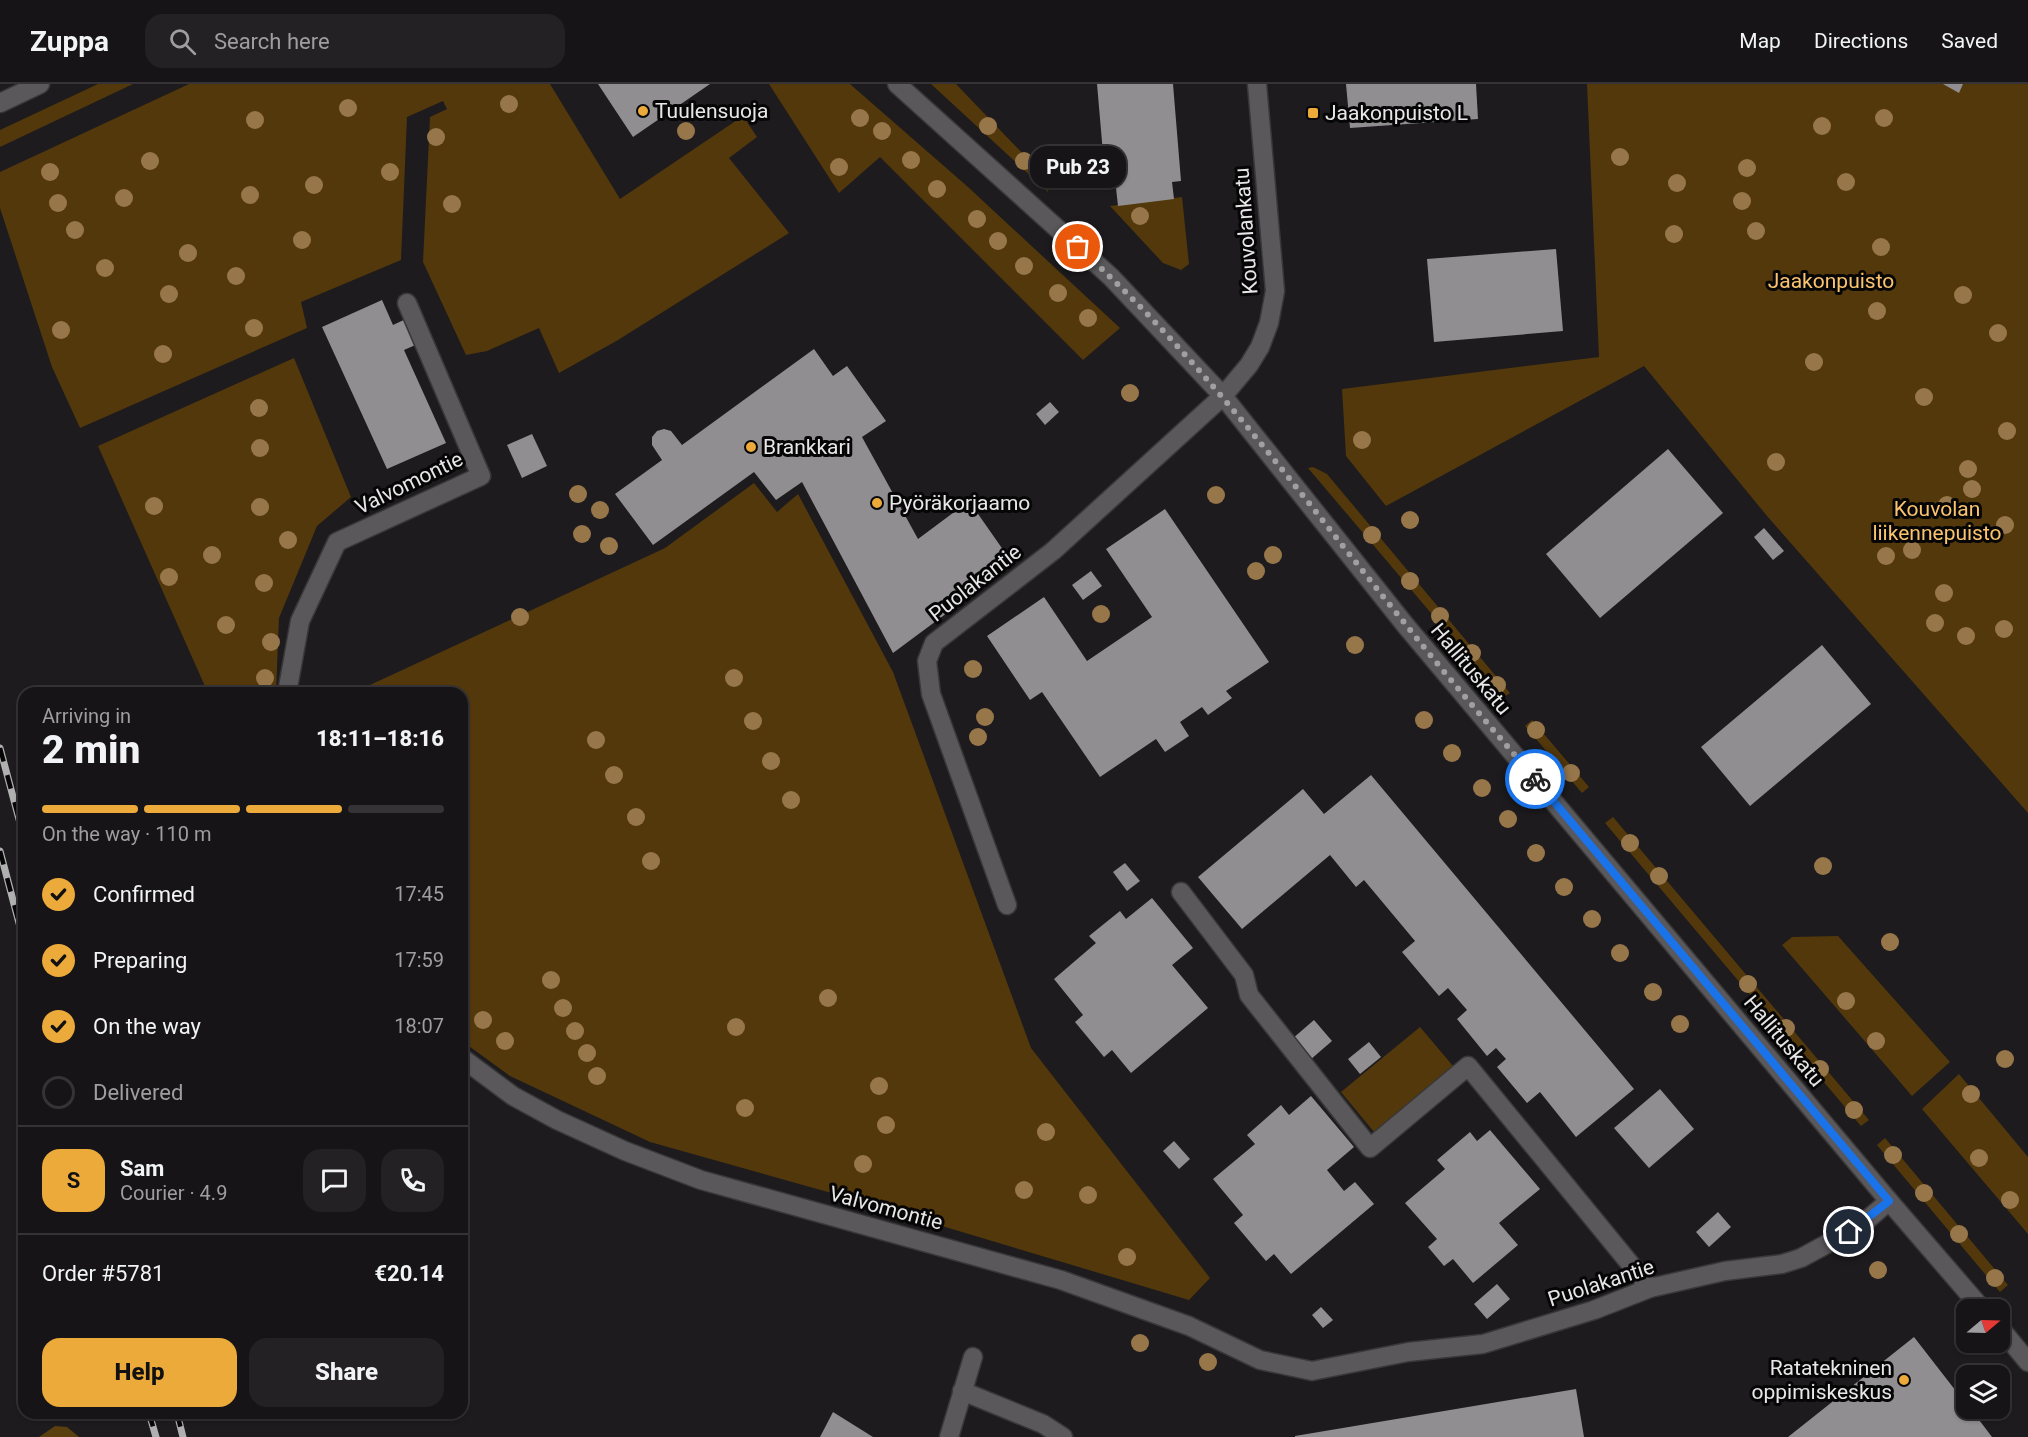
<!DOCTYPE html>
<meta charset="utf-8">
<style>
:root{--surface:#161416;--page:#232123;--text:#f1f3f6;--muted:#9e9ea1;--line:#353335;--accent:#ebaa39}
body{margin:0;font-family:Roboto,sans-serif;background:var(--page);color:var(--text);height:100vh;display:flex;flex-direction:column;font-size:22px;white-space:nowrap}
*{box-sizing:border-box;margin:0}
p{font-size:20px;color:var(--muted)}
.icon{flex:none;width:33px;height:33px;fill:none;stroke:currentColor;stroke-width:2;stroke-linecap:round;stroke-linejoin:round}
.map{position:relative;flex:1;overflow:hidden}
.drawer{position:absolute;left:18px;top:603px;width:450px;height:732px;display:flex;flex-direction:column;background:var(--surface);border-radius:18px;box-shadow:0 2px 4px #0004,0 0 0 2px var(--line)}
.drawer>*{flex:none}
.needle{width:39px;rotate:71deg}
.controls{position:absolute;left:1956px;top:1215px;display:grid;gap:12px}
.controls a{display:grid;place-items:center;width:54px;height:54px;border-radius:12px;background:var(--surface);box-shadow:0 2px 4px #0004,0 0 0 2px var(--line);font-size:30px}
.pin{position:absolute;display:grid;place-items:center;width:51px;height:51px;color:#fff;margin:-26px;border:3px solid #fff;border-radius:50%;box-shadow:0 2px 6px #0007}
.courier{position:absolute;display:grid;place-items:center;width:60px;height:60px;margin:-30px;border:4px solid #1a73e8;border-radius:50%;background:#fff;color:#222;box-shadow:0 2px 8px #0007}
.bubble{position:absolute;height:42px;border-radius:18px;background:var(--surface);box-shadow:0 2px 4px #0004,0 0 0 2px var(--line);font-size:20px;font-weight:800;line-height:42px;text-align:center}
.summary em{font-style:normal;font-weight:800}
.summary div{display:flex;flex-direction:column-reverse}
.summary{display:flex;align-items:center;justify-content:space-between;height:102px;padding:0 24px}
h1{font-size:39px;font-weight:800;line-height:45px}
.bar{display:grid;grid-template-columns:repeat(4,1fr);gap:9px 6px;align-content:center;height:72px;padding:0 24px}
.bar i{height:8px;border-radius:4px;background:var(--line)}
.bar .current{background:var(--accent)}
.bar p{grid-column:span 4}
.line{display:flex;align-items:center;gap:15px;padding:0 24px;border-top:2px solid var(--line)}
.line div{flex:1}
.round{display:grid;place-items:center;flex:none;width:63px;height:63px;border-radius:18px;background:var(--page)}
ol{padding:0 24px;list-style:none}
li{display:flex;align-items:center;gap:18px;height:66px}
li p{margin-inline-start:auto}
li .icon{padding:6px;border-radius:50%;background:var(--accent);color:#111;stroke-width:4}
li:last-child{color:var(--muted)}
li i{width:33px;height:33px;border:3px solid var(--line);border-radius:50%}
.primary-button{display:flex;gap:12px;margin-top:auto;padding:12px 24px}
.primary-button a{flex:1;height:69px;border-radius:18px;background:var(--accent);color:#111;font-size:24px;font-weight:800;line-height:69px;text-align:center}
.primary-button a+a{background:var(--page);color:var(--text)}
header{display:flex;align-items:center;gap:36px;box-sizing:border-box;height:84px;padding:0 30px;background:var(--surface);border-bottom:2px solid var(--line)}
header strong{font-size:28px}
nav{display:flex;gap:33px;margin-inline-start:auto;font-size:21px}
.search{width:420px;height:54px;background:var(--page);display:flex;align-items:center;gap:15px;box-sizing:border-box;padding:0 21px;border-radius:18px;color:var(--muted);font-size:22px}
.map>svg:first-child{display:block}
.green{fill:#52380b}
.forest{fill:#5a3f0f}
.building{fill:#908e91}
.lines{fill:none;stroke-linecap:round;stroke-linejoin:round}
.minor-casing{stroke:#383839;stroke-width:21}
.minor{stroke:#5a585b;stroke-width:18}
.rail-casing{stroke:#b1b0b1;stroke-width:7}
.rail{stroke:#070607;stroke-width:4.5;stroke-dasharray:14;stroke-linecap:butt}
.tree{fill:#97774a}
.done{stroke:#a1a0a1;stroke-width:6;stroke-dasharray:0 10.8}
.route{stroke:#1a73e8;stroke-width:8}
.poi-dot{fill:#ebaa39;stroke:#070607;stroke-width:2}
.labels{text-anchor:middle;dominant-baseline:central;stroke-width:6;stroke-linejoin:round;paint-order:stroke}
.poi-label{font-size:21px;fill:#e8e7e8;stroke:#070607;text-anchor:start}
.street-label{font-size:21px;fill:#e8e7e8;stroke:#070607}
.park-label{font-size:21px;fill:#fac36e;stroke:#070607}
</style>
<header>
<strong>Zuppa</strong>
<div class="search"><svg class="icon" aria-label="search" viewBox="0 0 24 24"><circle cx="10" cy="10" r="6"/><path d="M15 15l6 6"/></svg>Search here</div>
<nav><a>Map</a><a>Directions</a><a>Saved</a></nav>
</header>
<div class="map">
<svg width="2028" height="1353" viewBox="0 0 2028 1353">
<rect width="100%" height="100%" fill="#1d1b1e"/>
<g class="green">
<path d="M98,0H133L0,63V46Z"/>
<path d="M189,0H550L620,115L743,32L757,53L729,74L789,149L618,256L559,289L539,244L487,267L466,271L423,178L430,33L447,25L443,17L407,33L401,176L301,218L307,244L80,344L52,283L0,124V88Z"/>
<path d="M769,0H850L968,103L1120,244L1083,276L880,73L839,109Z"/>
<path d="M931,0H956L1050,98L1048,108Z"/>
<path d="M1587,0H2028V729L1767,432L1644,282L1386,422L1346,372L1342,305L1599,273Z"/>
<path d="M1182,113L1189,180L1181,186L1163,179L1110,122Z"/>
<path d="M294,274L351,413L317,442L279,534L276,609H208L98,362Z"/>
<path d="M1313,383L1327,390L1510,609L1503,614L1308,384Z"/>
<path d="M754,399L777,428L798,410L893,588L1031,964L1210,1194L1189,1216L835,1110L650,1058L510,992L462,957V609H339L370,601L665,464Z"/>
<path d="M1532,636L1589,703L1582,709L1525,642Z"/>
<path d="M1613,733L1869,1036L1861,1042L1605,739Z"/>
<path d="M1838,852L1950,978L1912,1012L1782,861L1792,853Z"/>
<path d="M1420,943L1453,982L1374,1048L1341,1008Z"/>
<path d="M1959,990L2028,1073V1150L1922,1025Z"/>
<path d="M1885,1054L2008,1201L2000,1208L1877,1061Z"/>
</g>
<path class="forest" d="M55,1342L67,1343L79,1353H39Z"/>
<g class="building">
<path d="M598,0H710L633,53Z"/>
<path d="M1097,0H1173L1181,97L1172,98L1174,115L1118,122L1116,104H1106Z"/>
<path d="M1346,0H1476L1478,35L1350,44Z"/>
<path d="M1943,0H1963L1959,9Z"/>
<path d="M1556,165L1563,247L1434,258L1427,175Z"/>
<path d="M382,216L393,241L408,234L420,259L404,266L446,359L387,385L322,243Z"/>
<path d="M814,265L833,292L847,282L886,337L862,353L918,455L969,417L1013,480L893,569L802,398L776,416L754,388L653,461L615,410L662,376L652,361V353L657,347L664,345L671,347L682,361Z"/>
<path d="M1050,318L1059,328L1045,341L1036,330Z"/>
<path d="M532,350L547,382L522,394L507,361Z"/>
<path d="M1668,365L1723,429L1600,534L1546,470Z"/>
<path d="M1165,425L1269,578L1226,607L1232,614L1208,631L1202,623L1180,638L1189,652L1165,668L1156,655L1100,693L1042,608L1030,616L987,552L1044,513L1087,577L1152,533L1106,465Z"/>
<path d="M1764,444L1784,467L1773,476L1754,453Z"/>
<path d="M1091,487L1102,502L1083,516L1072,501Z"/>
<path d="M1822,561L1871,620L1750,722L1701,663Z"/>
<path d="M1371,691L1634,1005L1576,1053L1540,1008L1527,1019L1497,983L1506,975L1496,964L1487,972L1457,935L1467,926L1448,904L1439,912L1402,868L1415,857L1364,796L1356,803L1330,771L1242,845L1198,793L1303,705L1324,730Z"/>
<path d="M1125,779L1140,797L1127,807L1113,788Z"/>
<path d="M1152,814L1193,864L1172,881L1208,924L1131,989L1112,966L1104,973L1075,938L1083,931L1054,895L1096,859L1089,852L1120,827L1126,835Z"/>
<path d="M1314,936L1332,957L1310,976L1292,955Z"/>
<path d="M1369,958L1381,973L1360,990L1348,975Z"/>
<path d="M1660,1005L1694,1045L1649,1084L1614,1044Z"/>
<path d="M1311,1012L1354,1063L1327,1086L1344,1107L1355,1098L1374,1120L1291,1190L1274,1170L1266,1177L1234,1139L1243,1131L1213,1095L1255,1060L1247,1051L1281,1021L1289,1031Z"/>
<path d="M1490,1046L1540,1105L1499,1139L1518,1161L1473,1199L1453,1175L1444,1182L1428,1163L1437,1155L1405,1119L1445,1085L1437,1076L1470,1048L1477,1057Z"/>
<path d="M1174,1057L1190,1075L1179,1085L1163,1067Z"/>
<path d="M1718,1128L1731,1143L1709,1163L1696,1148Z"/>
<path d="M1497,1200L1510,1215L1487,1235L1474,1220Z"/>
<path d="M1321,1223L1333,1236L1323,1244L1312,1231Z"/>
<path d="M1914,1253L1966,1320V1324H1970L1992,1353H1788Z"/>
<path d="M1576,1305L1584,1353H1295V1352Z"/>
<path d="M833,1328L873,1353H820Z"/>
</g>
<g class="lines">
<defs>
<g id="minor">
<path d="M897,0L1111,193L1223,312L1406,542L1889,1117L1983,1226"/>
<path d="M0,19L40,0"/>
<path d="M287,609L300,537L337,458L481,392L407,219"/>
<path d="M1181,808L1244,891L1249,911L1370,1064L1468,982L1650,1204"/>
<path d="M1007,821L931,610L927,577L934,559L1053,467L1223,312L1249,281L1260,263L1269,239L1275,207L1257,0"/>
<path d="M462,974L513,1012L557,1036L625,1067L701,1096L1061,1196L1189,1242L1260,1276L1312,1287L1408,1268L1483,1260L1594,1226L1650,1204L1725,1187L1782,1180L1801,1174L1860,1142L1889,1117"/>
<path d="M2000,1244L2028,1278"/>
<path d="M962,1307L1043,1340L1063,1353"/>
<path d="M949,1353L973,1273"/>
</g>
</defs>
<use href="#minor" class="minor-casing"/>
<use href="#minor" class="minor"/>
<defs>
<g id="rail">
<path d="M0,664L24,754"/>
<path d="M0,767L24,858"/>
<path d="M149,1329L156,1353"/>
<path d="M177,1329L183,1353"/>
</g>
</defs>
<use href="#rail" class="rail-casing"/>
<use href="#rail" class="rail"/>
</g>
<g class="tree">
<circle cx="509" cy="20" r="9"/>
<circle cx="348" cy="24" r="9"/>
<circle cx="860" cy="34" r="9"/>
<circle cx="1884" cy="34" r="9"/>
<circle cx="255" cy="36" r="9"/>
<circle cx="988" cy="42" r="9"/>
<circle cx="1822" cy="42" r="9"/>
<circle cx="686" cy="47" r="9"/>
<circle cx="882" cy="47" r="9"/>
<circle cx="436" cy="53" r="9"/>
<circle cx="1620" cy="73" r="9"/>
<circle cx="911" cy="76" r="9"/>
<circle cx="150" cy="77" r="9"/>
<circle cx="1024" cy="77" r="9"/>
<circle cx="839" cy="83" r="9"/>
<circle cx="1747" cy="84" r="9"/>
<circle cx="50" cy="88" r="9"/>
<circle cx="390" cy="88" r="9"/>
<circle cx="1846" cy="98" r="9"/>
<circle cx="1677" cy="99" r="9"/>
<circle cx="314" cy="101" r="9"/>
<circle cx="937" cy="105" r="9"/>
<circle cx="250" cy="111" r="9"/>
<circle cx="124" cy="114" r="9"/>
<circle cx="1742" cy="117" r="9"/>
<circle cx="58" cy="119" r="9"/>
<circle cx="452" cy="120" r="9"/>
<circle cx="1140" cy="132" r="9"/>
<circle cx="977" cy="135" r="9"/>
<circle cx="75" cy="146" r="9"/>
<circle cx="1756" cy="147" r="9"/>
<circle cx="1674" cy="150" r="9"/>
<circle cx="302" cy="156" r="9"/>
<circle cx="998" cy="157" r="9"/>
<circle cx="1881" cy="163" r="9"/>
<circle cx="188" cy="169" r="9"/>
<circle cx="1024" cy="182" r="9"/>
<circle cx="105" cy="184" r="9"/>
<circle cx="236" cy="192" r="9"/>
<circle cx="1058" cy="209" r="9"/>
<circle cx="169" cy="210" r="9"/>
<circle cx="1963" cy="211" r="9"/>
<circle cx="1877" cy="227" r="9"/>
<circle cx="1088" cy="234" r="9"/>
<circle cx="254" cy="244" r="9"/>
<circle cx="61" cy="246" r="9"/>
<circle cx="1998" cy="249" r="9"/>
<circle cx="163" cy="270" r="9"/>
<circle cx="1814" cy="278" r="9"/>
<circle cx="1130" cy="309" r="9"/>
<circle cx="1924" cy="313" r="9"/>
<circle cx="259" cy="324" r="9"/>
<circle cx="2007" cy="347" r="9"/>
<circle cx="1362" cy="356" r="9"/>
<circle cx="260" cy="364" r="9"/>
<circle cx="1776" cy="378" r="9"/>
<circle cx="1968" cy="385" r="9"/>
<circle cx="1972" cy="405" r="9"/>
<circle cx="578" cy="410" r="9"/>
<circle cx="1216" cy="411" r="9"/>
<circle cx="1947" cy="421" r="9"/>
<circle cx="154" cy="422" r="9"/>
<circle cx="260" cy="423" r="9"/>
<circle cx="600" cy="426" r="9"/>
<circle cx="1410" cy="436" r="9"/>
<circle cx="2005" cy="441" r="9"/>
<circle cx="582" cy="450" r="9"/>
<circle cx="1372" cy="451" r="9"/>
<circle cx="288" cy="456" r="9"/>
<circle cx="609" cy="462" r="9"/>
<circle cx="1912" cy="466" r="9"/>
<circle cx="212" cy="471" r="9"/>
<circle cx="1273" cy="471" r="9"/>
<circle cx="1886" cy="472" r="9"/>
<circle cx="1256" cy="487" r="9"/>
<circle cx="169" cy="493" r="9"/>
<circle cx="1410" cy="497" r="9"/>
<circle cx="264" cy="499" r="9"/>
<circle cx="1944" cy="509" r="9"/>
<circle cx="1101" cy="530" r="9"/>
<circle cx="1440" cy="532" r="9"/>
<circle cx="520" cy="533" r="9"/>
<circle cx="1935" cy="539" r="9"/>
<circle cx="226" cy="541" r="9"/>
<circle cx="2004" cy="545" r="9"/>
<circle cx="1966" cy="552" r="9"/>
<circle cx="271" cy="558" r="9"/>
<circle cx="1355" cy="561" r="9"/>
<circle cx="1472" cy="569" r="9"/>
<circle cx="973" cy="585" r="9"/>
<circle cx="265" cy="594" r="9"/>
<circle cx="734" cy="594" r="9"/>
<circle cx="1497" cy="601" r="9"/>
<circle cx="985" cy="633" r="9"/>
<circle cx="1424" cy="636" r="9"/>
<circle cx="753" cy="637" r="9"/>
<circle cx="1536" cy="646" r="9"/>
<circle cx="978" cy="653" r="9"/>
<circle cx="596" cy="656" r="9"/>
<circle cx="1452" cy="669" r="9"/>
<circle cx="771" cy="677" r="9"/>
<circle cx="1571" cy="689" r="9"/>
<circle cx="614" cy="691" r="9"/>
<circle cx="1482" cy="704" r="9"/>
<circle cx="791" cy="716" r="9"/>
<circle cx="636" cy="733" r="9"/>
<circle cx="1508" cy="735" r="9"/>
<circle cx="1630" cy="759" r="9"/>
<circle cx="1536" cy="769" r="9"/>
<circle cx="651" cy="777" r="9"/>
<circle cx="1823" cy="782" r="9"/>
<circle cx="1659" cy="792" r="9"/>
<circle cx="1564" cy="803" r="9"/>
<circle cx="1592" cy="835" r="9"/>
<circle cx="1890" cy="858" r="9"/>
<circle cx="1620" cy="869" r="9"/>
<circle cx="551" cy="896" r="9"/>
<circle cx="1748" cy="900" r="9"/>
<circle cx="1653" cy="908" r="9"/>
<circle cx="828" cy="914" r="9"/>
<circle cx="1846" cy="917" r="9"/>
<circle cx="563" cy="924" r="9"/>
<circle cx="483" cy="936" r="9"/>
<circle cx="1680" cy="940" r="9"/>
<circle cx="736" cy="943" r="9"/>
<circle cx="1786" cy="944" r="9"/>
<circle cx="575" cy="947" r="9"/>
<circle cx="505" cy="957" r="9"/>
<circle cx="1876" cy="957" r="9"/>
<circle cx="587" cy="969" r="9"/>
<circle cx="2005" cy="975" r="9"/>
<circle cx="1820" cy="985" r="9"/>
<circle cx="597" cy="992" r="9"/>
<circle cx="879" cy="1002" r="9"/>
<circle cx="1971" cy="1010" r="9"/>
<circle cx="745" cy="1024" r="9"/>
<circle cx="1854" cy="1026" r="9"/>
<circle cx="886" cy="1041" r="9"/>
<circle cx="1046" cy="1048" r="9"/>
<circle cx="1893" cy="1071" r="9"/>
<circle cx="1979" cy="1074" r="9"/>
<circle cx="863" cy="1080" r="9"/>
<circle cx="1024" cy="1106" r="9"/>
<circle cx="1924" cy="1109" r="9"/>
<circle cx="1088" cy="1111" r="9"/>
<circle cx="2010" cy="1116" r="9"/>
<circle cx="1959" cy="1150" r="9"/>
<circle cx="1127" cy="1173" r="9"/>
<circle cx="1878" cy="1186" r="9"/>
<circle cx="1995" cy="1194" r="9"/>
<circle cx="1140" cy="1259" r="9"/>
<circle cx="1208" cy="1278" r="9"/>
</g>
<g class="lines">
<path class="done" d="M1078,163C1203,275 1301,412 1407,542C1448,594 1492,644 1535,695"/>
<path class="route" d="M1535,695L1889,1117L1849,1148"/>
</g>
<g class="poi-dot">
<circle cx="643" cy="27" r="6"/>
<rect x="1307" y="23" width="12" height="12" rx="3"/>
<circle cx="751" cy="363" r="6"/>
<circle cx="877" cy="419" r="6"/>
<circle cx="1904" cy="1296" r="6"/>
</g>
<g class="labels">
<g class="poi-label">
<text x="655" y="27">Tuulensuoja</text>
<text x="1325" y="29">Jaakonpuisto L</text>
<text x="763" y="363">Brankkari</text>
<text x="889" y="419">Pyöräkorjaamo</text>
<text x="1892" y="1284" text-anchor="end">Ratatekninen<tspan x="1892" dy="24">oppimiskeskus</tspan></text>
</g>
<g class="street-label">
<text transform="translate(1246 147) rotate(-94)">Kouvolankatu</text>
<text transform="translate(409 399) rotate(-26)">Valvomontie</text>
<text transform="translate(975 499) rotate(-38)">Puolakantie</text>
<text transform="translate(1471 585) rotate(50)">Hallituskatu</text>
<text transform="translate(1784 957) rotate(50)">Hallituskatu</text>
<text transform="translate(886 1124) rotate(15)">Valvomontie</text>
<text transform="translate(1601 1199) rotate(-18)">Puolakantie</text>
</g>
<g class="park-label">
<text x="1831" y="197">Jaakonpuisto</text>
<text x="1937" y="425">Kouvolan<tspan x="1937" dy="24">liikennepuisto</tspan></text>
</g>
</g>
</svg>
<div class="controls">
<a><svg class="needle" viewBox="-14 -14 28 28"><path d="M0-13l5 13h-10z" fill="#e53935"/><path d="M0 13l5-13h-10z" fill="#9e9ea1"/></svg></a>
<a><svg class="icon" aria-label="layers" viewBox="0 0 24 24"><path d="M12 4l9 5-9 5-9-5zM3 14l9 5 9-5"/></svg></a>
</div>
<div class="pin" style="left:1078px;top:163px;background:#ea580c"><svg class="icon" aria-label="bag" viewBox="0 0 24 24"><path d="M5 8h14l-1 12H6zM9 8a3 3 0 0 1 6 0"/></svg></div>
<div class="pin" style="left:1849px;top:1148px;background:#1f2937"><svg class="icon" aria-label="home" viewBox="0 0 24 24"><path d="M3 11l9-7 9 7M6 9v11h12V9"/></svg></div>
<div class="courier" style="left:1535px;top:695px"><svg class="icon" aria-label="bike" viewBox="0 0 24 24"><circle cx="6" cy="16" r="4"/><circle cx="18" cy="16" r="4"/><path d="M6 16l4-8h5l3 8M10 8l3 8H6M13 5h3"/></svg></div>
<div class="bubble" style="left:1030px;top:62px;width:96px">Pub 23</div>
<section class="drawer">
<div class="summary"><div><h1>2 min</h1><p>Arriving in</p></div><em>18:11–18:16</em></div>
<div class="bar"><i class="current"></i><i class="current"></i><i class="current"></i><i></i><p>On the way · 110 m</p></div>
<ol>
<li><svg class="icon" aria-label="check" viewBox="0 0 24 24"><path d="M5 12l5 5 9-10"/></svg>Confirmed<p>17:45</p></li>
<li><svg class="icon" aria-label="check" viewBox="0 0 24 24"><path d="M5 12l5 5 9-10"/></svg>Preparing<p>17:59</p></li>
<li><svg class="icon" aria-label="check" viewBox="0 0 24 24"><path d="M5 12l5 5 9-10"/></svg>On the way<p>18:07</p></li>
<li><i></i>Delivered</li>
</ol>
<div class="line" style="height:108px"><b class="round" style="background:var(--accent);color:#111">S</b><div><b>Sam</b><p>Courier · 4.9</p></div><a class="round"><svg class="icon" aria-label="chat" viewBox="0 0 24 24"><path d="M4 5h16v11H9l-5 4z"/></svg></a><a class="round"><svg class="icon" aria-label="phone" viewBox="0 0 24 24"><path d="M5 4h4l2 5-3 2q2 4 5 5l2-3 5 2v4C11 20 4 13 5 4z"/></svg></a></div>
<div class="line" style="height:78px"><div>Order #5781</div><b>€20.14</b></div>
<div class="primary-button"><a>Help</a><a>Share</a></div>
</section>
</div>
